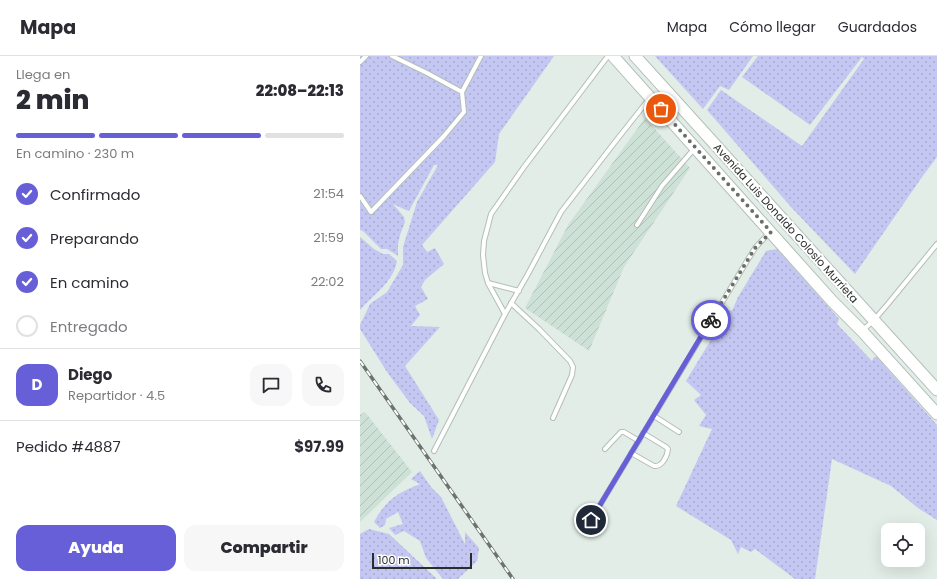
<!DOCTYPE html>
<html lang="es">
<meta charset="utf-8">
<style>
:root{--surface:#fff;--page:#f7f7f7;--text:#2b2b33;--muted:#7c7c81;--line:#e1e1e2;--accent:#665fd8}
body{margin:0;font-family:Poppins,sans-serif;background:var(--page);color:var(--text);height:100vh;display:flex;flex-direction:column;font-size:15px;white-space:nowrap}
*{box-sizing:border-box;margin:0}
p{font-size:13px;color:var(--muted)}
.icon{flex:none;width:22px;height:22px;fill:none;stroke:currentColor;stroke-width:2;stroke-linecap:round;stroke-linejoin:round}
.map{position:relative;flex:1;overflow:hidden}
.panel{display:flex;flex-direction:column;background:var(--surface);width:360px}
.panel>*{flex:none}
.controls{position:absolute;left:521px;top:467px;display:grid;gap:8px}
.controls a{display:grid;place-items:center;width:44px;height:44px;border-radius:8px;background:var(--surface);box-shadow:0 4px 16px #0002;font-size:20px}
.scale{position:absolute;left:12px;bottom:10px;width:100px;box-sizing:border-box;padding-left:4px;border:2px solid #292d2b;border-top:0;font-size:11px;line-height:14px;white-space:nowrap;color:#292d2b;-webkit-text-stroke:3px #fff;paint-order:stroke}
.pin{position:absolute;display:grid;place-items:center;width:34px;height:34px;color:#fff;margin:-17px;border:2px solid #fff;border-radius:50%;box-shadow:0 1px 4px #0007}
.courier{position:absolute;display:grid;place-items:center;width:40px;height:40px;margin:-20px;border:3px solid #665fd8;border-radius:50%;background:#fff;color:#222;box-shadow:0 1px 5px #0007}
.headline em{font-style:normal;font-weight:800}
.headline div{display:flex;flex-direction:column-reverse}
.headline{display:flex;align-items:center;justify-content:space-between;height:68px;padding:0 16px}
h1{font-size:26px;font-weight:800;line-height:30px}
.bar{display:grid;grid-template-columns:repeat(4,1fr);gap:6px 4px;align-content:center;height:48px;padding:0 16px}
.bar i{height:5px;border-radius:3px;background:var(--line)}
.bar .selected{background:var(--accent)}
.bar p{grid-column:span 4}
.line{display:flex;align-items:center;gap:10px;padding:0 16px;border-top:1px solid var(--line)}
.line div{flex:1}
.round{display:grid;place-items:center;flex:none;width:42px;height:42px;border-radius:12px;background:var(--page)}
ol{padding:0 16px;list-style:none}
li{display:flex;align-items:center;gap:12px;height:44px}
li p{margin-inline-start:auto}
li .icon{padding:4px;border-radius:50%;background:var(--accent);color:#fff;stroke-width:4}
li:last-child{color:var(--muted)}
li i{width:22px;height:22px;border:2px solid var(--line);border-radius:50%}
.cta{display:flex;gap:8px;margin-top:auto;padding:8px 16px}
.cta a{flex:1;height:46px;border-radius:12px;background:var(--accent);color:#fff;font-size:16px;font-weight:800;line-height:46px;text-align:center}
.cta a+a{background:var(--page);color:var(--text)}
header{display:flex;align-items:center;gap:24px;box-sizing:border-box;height:56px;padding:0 20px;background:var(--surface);border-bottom:1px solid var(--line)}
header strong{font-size:19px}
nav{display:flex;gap:22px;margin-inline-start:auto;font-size:14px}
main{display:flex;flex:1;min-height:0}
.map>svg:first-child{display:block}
.industrial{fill:url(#industrial-furrows)}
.grass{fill:url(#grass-dots)}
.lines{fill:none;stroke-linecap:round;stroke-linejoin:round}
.lane-casing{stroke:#b3beb7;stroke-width:6}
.secondary-casing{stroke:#b3beb7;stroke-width:13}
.lane{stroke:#fff;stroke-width:4}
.secondary{stroke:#fff;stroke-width:11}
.rail-casing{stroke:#6d7470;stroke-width:3.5}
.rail{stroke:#fff;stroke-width:2;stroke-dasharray:6;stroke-linecap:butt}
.done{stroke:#69706c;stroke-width:4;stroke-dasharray:0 7.2}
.route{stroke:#665fd8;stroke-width:5}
.labels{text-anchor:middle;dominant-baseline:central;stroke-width:4;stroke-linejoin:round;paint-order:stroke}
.street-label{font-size:11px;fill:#292d2b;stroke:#fff}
</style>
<header>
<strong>Mapa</strong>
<nav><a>Mapa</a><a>Cómo llegar</a><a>Guardados</a></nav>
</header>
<main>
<section class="panel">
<div class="headline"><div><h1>2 min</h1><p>Llega en</p></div><em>22:08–22:13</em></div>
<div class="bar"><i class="selected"></i><i class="selected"></i><i class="selected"></i><i></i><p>En camino · 230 m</p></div>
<ol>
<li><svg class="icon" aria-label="check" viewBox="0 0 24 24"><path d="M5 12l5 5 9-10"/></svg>Confirmado<p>21:54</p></li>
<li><svg class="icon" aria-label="check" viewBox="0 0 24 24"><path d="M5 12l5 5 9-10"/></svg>Preparando<p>21:59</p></li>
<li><svg class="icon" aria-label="check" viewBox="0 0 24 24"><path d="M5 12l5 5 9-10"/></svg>En camino<p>22:02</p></li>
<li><i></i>Entregado</li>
</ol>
<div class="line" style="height:72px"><b class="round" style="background:var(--accent);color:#fff">D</b><div><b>Diego</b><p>Repartidor · 4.5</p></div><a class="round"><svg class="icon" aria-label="chat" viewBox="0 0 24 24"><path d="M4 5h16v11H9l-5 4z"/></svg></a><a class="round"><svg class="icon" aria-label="phone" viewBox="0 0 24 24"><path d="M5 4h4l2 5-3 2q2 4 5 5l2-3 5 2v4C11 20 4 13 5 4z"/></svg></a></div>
<div class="line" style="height:52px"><div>Pedido #4887</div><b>$97.99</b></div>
<div class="cta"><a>Ayuda</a><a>Compartir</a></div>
</section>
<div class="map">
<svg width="577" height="523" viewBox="0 0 577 523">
<defs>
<pattern id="industrial-furrows" width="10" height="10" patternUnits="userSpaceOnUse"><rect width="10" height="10" fill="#cee1d6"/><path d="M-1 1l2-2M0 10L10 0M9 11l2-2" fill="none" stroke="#b1c1b8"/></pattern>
<pattern id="grass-dots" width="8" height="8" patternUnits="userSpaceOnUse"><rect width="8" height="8" fill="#c4c7f1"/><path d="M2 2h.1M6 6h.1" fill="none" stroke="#a8abcf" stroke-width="1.8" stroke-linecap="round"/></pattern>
</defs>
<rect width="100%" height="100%" fill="#e1ede6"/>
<g class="industrial">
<path d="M285,62L330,112L264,211L229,295L165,252L208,169Z"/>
<path d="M5,356L52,416L0,466V359Z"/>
</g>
<g class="grass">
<path d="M0,0H194L139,78L135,106L62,189L67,196L75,192L84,208L65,224L61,231L68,243L55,250L60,259L51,270L80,271L45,310L79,364L72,383L64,360L50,347L27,316L0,273V269L10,248L27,236L43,209V191L57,146L78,109H74L49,155L46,154L33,148L44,161L45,166L40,179L38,188V200L27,193H21L3,175L0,174Z"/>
<path d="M295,0H393L369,34L360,30L343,53Z"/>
<path d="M398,0H577V101L562,121L495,218L431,151L347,54L361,34L442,90L504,3L502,1L450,69L382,21Z"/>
<path d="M0,181L14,193L23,198H29L37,205C36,209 35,213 33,217C26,231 10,242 0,254Z"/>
<path d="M417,193L479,263L477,268L512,305L514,301H517L577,369V464L558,452L531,430L472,403L455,523H435L395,493L391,496L381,491L378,498L371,484L316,450L352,373L339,370L346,359L334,344L341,339L326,325L369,254L372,255L378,241L406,195Z"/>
<path d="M60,415L71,431L81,441L105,488V476L119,492L117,505L98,523H83L66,502L60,485L44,475L35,479L29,472L43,468L38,456L26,463L25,469L20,472L14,466C26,444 37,437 60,428L51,423Z"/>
<path d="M9,473L29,478L77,523H0V478Z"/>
</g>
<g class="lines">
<defs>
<g id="lane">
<path d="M32,0L67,17L102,36"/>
<path d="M248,0L164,111L131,158L124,185L123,199L125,217L128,227L145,258L168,218L201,156L255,86L289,43"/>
<path d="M0,6L6,0"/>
<path d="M0,140L11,156L84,80L104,56L102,36L121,0"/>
<path d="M277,169L302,130L334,93"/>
<path d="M128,227L159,235"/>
<path d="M151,247L179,273L210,305L213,311L212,319L193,362"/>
<path d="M502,275L514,264L527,249L577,188"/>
<path d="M294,360L319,376"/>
<path d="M245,393L261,376H264L279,385"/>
<path d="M74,395L145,258"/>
<path d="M271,397L294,410C302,411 307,401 308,393L306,391L283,377"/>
<path d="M231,464L387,205L395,192L410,176"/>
</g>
<g id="secondary">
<path d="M253,0L472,245L502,275L577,358"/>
<path d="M275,0L577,334"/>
</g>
</defs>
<use href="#lane" class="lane-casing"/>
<use href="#secondary" class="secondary-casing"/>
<use href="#lane" class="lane"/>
<use href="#secondary" class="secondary"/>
<defs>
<path id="rail" d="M0,305L153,523"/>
</defs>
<use href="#rail" class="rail-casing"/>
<use href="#rail" class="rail"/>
</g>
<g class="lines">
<path class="done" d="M301,53L411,176L395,192L351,264"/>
<path class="route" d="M231,464L351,264"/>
</g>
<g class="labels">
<g class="street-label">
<text transform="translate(426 167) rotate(48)">Avenida Luis Donaldo Colosio Murrieta</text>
</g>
</g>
</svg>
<div class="controls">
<a><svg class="icon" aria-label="locate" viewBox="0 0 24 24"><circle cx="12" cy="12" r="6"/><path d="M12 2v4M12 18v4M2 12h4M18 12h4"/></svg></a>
</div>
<div class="scale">100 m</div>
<div class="pin" style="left:301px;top:53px;background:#ea580c"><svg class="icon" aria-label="bag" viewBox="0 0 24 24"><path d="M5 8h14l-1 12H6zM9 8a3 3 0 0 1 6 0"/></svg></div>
<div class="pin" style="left:231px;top:464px;background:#1f2937"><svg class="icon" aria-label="home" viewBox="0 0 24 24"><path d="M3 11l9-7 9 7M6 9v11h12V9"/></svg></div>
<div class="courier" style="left:351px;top:264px"><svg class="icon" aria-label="bike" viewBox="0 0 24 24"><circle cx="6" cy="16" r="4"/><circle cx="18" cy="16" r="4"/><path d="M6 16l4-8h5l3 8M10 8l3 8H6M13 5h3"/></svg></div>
</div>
</main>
